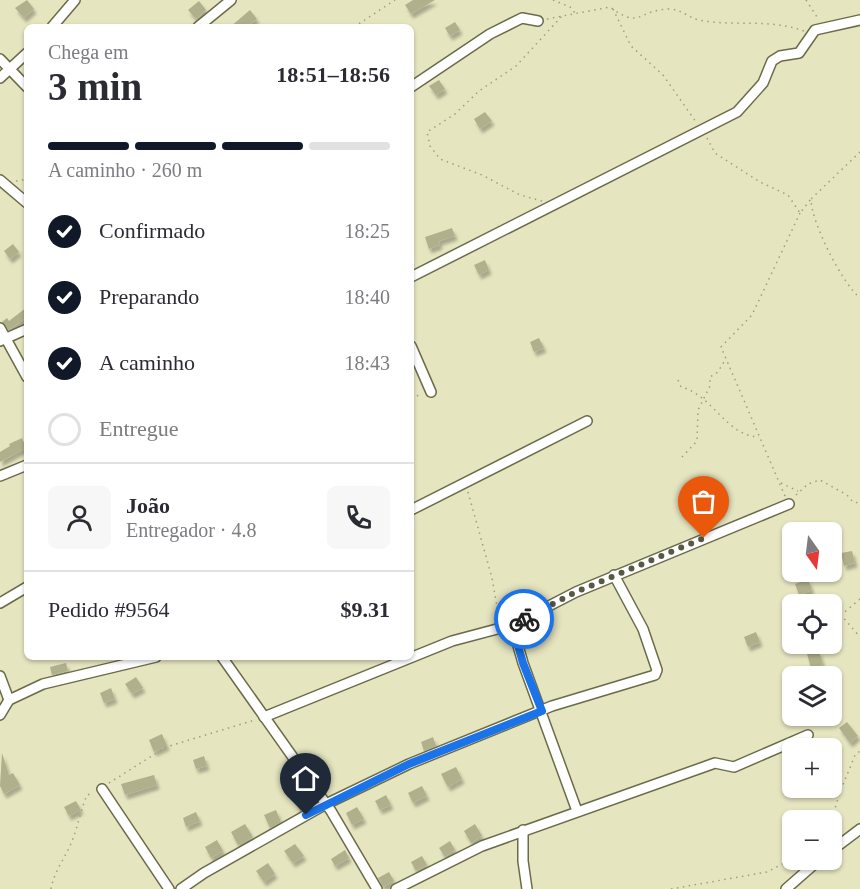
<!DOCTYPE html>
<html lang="pt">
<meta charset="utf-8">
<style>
:root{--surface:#fff;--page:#f7f7f7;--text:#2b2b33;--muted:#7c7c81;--line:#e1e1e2;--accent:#111827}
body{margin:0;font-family:"Times New Roman",serif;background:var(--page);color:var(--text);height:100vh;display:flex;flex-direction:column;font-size:22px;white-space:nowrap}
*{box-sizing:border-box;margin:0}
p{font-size:20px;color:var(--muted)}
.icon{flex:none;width:33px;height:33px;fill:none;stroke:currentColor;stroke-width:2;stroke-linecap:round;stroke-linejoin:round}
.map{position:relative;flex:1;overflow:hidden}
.side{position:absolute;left:24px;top:24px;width:390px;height:636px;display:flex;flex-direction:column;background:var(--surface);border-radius:9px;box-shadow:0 2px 4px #0004}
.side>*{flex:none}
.needle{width:39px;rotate:166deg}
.tools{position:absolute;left:782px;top:522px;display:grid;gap:12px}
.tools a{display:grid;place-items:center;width:60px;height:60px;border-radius:9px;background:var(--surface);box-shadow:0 2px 4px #0004;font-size:30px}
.pin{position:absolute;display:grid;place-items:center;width:51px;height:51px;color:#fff;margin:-62px -26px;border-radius:50% 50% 50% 0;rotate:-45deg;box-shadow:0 0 6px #0007}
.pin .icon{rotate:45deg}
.courier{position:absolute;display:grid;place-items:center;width:60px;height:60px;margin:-30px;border:4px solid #1a73e8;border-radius:50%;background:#fff;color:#222;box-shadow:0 2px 8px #0007}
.headline em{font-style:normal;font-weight:700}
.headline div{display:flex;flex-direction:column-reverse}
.headline{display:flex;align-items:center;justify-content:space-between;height:102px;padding:0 24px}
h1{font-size:39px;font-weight:700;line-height:45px}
.bar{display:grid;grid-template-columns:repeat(4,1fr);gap:9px 6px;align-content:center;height:72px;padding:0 24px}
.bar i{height:8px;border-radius:4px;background:var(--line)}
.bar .on{background:var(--accent)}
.bar p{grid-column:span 4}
.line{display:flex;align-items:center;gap:15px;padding:0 24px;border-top:2px solid var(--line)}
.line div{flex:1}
.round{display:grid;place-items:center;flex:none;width:63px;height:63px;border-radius:9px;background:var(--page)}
ol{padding:0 24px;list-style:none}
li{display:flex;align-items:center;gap:18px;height:66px}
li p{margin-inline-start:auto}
li .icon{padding:6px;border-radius:50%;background:var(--accent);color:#fff;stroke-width:4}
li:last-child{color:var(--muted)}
li i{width:33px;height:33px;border:3px solid var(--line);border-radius:50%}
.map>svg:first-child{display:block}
.building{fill:#b0b08d;filter:url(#shadow)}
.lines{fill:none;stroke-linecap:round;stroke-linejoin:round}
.minor-casing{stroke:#6b6b4a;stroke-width:12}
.path{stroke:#9f9e82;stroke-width:1.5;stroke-dasharray:1.5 4.5;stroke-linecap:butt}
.minor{stroke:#fff;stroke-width:9}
.done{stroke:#595844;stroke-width:6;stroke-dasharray:0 10.8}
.route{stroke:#1a73e8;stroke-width:8}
</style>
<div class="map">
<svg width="860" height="889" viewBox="0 0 860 889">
<defs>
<filter id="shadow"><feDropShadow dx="2.5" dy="4.5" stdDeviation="1.5" flood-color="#0004"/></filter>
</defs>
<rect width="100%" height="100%" fill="#e5e5c0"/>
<g class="building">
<path d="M27,0L34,9L24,18L15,8Z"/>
<path d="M413,0H435L411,14L405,5Z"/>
<path d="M199,1L206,10L196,19L188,10Z"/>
<path d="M250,10L257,19L246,27H230Z"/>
<path d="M455,22L460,30L450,36L445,28Z"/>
<path d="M439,80L445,89L436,95L429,86Z"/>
<path d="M485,112L492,121L480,129L474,119Z"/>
<path d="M452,228L455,236L439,241L440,245L429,249L425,237Z"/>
<path d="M13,244L19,252L10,259L4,251Z"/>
<path d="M485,260L489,270L479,275L474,265Z"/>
<path d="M27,307V317L9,330L2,322L7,318L9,321Z"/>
<path d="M539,338L544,348L534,352L530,342Z"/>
<path d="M22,438L26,448L0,462V452L10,446L9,444Z"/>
<path d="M852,551L855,563L844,566L841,553Z"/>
<path d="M808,579L812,590L799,595L795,584Z"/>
<path d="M756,632L760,642L748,647L744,637Z"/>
<path d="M819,651L823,665L811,668L807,654Z"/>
<path d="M66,663L68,671L52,675L50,667Z"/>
<path d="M136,677L143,688L132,694L125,684Z"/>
<path d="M111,688L115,699L104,703L100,693Z"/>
<path d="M847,722L858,736L850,743L839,728Z"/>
<path d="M162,734L167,746L154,752L149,740Z"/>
<path d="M433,737L436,746L424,751L421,742Z"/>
<path d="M2,753L9,775L13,773L20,785L4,794L0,786Z"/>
<path d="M204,756L207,766L196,769L193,760Z"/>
<path d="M456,767L462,779L448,787L441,774Z"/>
<path d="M154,775L157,785L125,795L121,784Z"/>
<path d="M422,786L427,796L413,803L408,793Z"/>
<path d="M305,793L311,805L300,811L294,798Z"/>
<path d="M386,795L391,805L380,810L375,801Z"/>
<path d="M76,801L81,810L69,816L64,807Z"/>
<path d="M357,807L364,819L352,825L346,813Z"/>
<path d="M276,810L281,822L270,828L264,815Z"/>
<path d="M196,812L200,821L186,827L183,818Z"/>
<path d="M245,824L253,837L238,845L231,832Z"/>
<path d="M475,824L482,836L471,843L464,831Z"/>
<path d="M217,840L223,851L211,858L205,847Z"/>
<path d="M450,841L455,850L445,857L439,848Z"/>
<path d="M295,844L304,856L293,863L284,851Z"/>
<path d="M345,850L349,858L335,866L331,859Z"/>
<path d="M422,856L427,865L416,871L411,862Z"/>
<path d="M268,863L275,874L264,882L256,871Z"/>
<path d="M389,872L394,881L383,887L378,878Z"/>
</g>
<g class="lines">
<defs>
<g id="minor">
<path d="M52,27L75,0"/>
<path d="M198,27L231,0"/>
<path d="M0,59L27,87"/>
<path d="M0,78L27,53"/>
<path d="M411,87L490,34L522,18L538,21"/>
<path d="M0,180L27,203"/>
<path d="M411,277L737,112L763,83L772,61L780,56L799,53L815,30L860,20"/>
<path d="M0,328L27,377"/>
<path d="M0,341L27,329"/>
<path d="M411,346L431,392"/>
<path d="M0,476L27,465"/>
<path d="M411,510L587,421"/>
<path d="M0,603L27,587"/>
<path d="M512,625L523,663L577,811"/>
<path d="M222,657L331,811L377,889"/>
<path d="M0,676L9,700"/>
<path d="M0,715L9,700L43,684L156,657"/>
<path d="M264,717L452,641L512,625L576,592L789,504"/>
<path d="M102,789L169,889"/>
<path d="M523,830V861L527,889"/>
<path d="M831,851L860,829"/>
<path d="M181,889L204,873L326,804L409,764L552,706L655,675L657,670L643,629L614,575"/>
<path d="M396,889L482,846L715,763L734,767L808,735"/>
<path d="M786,889L819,860"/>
</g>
</defs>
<use href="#minor" class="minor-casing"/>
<g class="path">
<path d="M553,0L570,7L575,13"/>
<path d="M806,0L819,20"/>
<path d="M613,9L631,46L663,75L696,122"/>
<path d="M547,19L610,7C641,30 637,10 669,9C682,9 688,18 699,20C734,27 769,18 804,31"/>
<path d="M354,27L395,0"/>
<path d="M707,138L715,153L760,182L788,195L800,213L811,199"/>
<path d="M860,152L811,199C811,222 842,283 860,298"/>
<path d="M16,181L27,179"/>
<path d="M542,201L520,195L482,175L440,159L430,146L427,132L455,114L479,91L516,66L562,16"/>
<path d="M678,380L681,387C713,395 726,436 759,437"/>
<path d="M411,397L421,395"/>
<path d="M682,457L697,441L698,410L710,386V377L718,372L725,360"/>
<path d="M781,483L798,491"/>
<path d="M468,492L492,578L499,618"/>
<path d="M796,495L808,484L820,480L847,495L853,502L860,503"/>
<path d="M785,496L721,347L752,315L800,213"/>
<path d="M860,599L841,615L860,637"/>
<path d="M109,783L166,747L255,720"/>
<path d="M835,837C827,812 847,778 855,755L860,751"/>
<path d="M51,889C54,871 66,857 72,841C78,826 81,809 87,795L93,793"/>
<path d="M671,889L767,872L792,859"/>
</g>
<use href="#minor" class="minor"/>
</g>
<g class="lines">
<path class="done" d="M524,619L576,592L704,538"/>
<path class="route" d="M306,815L409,764L542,711L523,663L512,625L524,619"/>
</g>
</svg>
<div class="tools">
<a><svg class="needle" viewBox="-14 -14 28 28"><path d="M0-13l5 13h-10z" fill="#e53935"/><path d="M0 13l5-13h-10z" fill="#7c7c81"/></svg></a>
<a><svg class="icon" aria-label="locate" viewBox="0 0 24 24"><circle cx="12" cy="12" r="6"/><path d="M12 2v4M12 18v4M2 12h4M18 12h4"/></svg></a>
<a><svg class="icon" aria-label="layers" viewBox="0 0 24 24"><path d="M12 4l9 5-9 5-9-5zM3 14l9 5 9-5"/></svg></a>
<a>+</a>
<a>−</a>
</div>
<div class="pin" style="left:704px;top:538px;background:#ea580c"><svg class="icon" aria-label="bag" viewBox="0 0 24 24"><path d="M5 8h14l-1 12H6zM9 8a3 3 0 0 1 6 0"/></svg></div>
<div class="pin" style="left:306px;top:815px;background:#1f2937"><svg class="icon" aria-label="home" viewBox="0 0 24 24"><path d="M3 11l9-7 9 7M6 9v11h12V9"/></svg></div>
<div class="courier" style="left:524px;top:619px"><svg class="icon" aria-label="bike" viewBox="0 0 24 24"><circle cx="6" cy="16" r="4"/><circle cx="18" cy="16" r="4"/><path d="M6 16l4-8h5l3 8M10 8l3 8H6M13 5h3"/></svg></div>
<section class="side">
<div class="headline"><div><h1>3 min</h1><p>Chega em</p></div><em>18:51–18:56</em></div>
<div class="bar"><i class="on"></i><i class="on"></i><i class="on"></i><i></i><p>A caminho · 260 m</p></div>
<ol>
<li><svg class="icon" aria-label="check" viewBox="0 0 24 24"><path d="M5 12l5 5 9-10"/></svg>Confirmado<p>18:25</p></li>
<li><svg class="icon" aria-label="check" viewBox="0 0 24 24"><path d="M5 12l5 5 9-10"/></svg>Preparando<p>18:40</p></li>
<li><svg class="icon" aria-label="check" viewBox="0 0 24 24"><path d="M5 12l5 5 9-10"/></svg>A caminho<p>18:43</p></li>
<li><i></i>Entregue</li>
</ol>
<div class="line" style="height:108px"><a class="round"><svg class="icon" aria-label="person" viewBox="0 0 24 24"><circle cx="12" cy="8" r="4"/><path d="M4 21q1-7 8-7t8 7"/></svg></a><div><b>João</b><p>Entregador · 4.8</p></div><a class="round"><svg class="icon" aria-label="phone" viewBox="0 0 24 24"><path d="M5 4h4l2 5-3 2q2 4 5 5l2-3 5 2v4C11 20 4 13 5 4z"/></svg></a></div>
<div class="line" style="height:78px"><div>Pedido #9564</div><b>$9.31</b></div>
</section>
</div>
